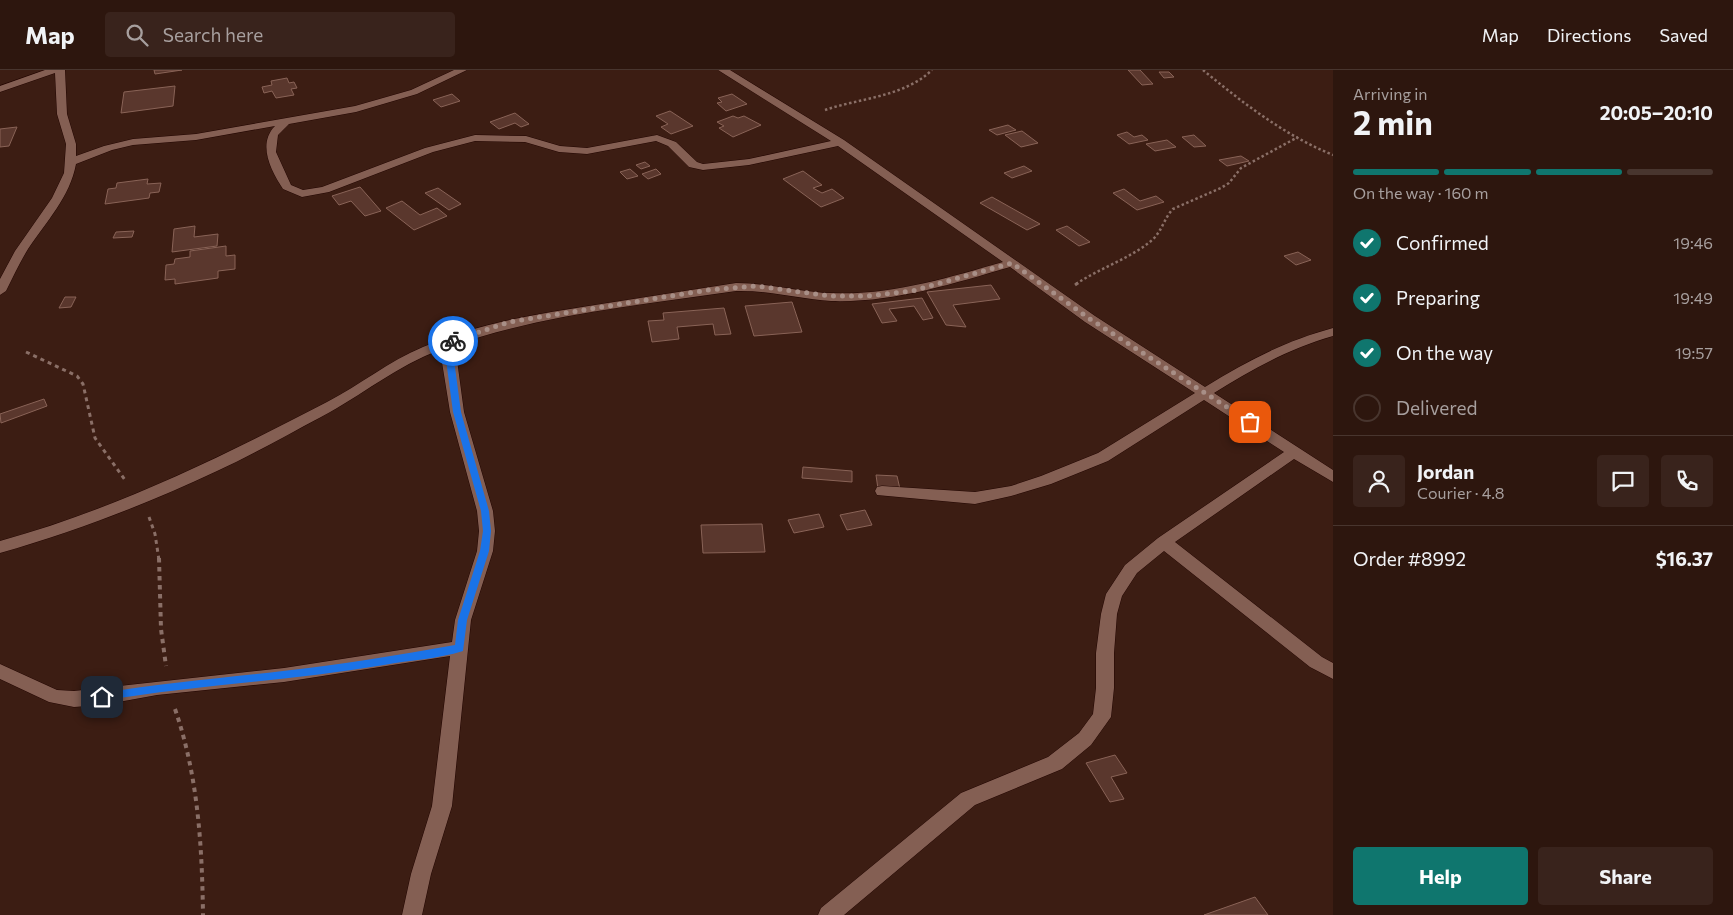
<!DOCTYPE html>
<meta charset="utf-8">
<style>
:root{--surface:#2d160e;--page:#39231c;--text:#f1f3f6;--muted:#a79f9e;--line:#48352e;--accent:#0f766e}
body{margin:0;font-family:Commissioner,sans-serif;background:var(--page);color:var(--text);height:100vh;display:flex;flex-direction:column;font-size:19px;white-space:nowrap}
*{box-sizing:border-box;margin:0}
p{font-size:16px;color:var(--muted)}
.icon{flex:none;width:28px;height:28px;fill:none;stroke:currentColor;stroke-width:2;stroke-linecap:round;stroke-linejoin:round}
.map{position:relative;flex:1;overflow:hidden}
.drawer{display:flex;flex-direction:column;background:var(--surface);width:400px}
.drawer>*{flex:none}
.pin{position:absolute;display:grid;place-items:center;width:42px;height:42px;color:#fff;margin:-21px;border-radius:10px;box-shadow:0 2px 8px #0006}
.courier{position:absolute;display:grid;place-items:center;width:50px;height:50px;margin:-25px;border:4px solid #1a73e8;border-radius:50%;background:#fff;color:#222;box-shadow:0 1px 6px #0007}
.summary em{font-style:normal;font-weight:700}
.summary div{display:flex;flex-direction:column-reverse}
.summary{display:flex;align-items:center;justify-content:space-between;height:85px;padding:0 20px}
h1{font-size:32px;font-weight:700;line-height:38px}
.bar{display:grid;grid-template-columns:repeat(4,1fr);gap:8px 5px;align-content:center;height:60px;padding:0 20px}
.bar i{height:6px;border-radius:4px;background:var(--line)}
.bar .current{background:var(--accent)}
.bar p{grid-column:span 4}
.line{display:flex;align-items:center;gap:12px;padding:0 20px;border-top:1px solid var(--line)}
.line div{flex:1}
.round{display:grid;place-items:center;flex:none;width:52px;height:52px;border-radius:5px;background:var(--page)}
ol{padding:0 20px;list-style:none}
li{display:flex;align-items:center;gap:15px;height:55px}
li p{margin-inline-start:auto}
li .icon{padding:5px;border-radius:50%;background:var(--accent);color:#fff;stroke-width:4}
li:last-child{color:var(--muted)}
li i{width:28px;height:28px;border:2px solid var(--line);border-radius:50%}
.cta{display:flex;gap:10px;margin-top:auto;padding:10px 20px}
.cta a{flex:1;height:58px;border-radius:5px;background:var(--accent);color:#fff;font-size:20px;font-weight:700;line-height:58px;text-align:center}
.cta a+a{background:var(--page);color:var(--text)}
header{display:flex;align-items:center;gap:30px;box-sizing:border-box;height:70px;padding:0 25px;background:var(--surface);border-bottom:1px solid var(--line)}
header strong{font-size:24px}
nav{display:flex;gap:28px;margin-inline-start:auto;font-size:18px}
.search{width:350px;height:45px;background:var(--page);display:flex;align-items:center;gap:12px;box-sizing:border-box;padding:0 18px;border-radius:5px;color:var(--muted);font-size:19px}
main{display:flex;flex:1;min-height:0}
.map>svg:first-child{display:block}
.building{fill:#5a372d;stroke:#896357}
.lines{fill:none;stroke-linecap:round;stroke-linejoin:round}
.minor-casing{stroke:#220501;stroke-width:1}
.path-far2{stroke:#8a6f67;stroke-width:2.5;stroke-dasharray:2.5 2.5;stroke-linecap:butt}
.path-far1{stroke:#8a6f67;stroke-width:3;stroke-dasharray:4 4;stroke-linecap:butt}
.path{stroke:#8a6f67;stroke-width:4;stroke-dasharray:4.5 4.5;stroke-linecap:butt}
.minor{fill:#845f53;fill-rule:evenodd}
.route{fill:#1a73e8}
.done{stroke:#a88f87;stroke-width:5;stroke-dasharray:0 9}
</style>
<header>
<strong>Map</strong>
<div class="search"><svg class="icon" aria-label="search" viewBox="0 0 24 24"><circle cx="10" cy="10" r="6"/><path d="M15 15l6 6"/></svg>Search here</div>
<nav><a>Map</a><a>Directions</a><a>Saved</a></nav>
</header>
<main>
<div class="map">
<svg width="1333" height="845" viewBox="0 0 1333 845">
<rect width="100%" height="100%" fill="#3c1d13"/>
<g class="building">
<path d="M154,0H182L155,4Z"/>
<path d="M1128,0H1140L1153,14L1142,15Z"/>
<path d="M1159,2H1169L1174,7L1164,8Z"/>
<path d="M287,8L289,13L294,12L297,18L291,19L294,25L276,28L272,21L264,23L262,17L272,15L271,11Z"/>
<path d="M175,16L173,36L121,43L124,22Z"/>
<path d="M452,24L460,31L441,37L433,30Z"/>
<path d="M732,24L747,34L726,41L717,33L722,32L718,28Z"/>
<path d="M670,41L693,56L671,64L661,57L668,54L656,46Z"/>
<path d="M515,43L529,54L521,57L515,53L499,59L490,52Z"/>
<path d="M733,46L738,48L744,46L761,55L733,67L719,58L724,56L717,52Z"/>
<path d="M1008,55L1016,60L997,65L989,60Z"/>
<path d="M17,57L9,76L0,77V59Z"/>
<path d="M1022,61L1038,73L1021,77L1005,65Z"/>
<path d="M1127,62L1134,67L1142,65L1148,70L1129,74L1117,65Z"/>
<path d="M1194,65L1206,76L1194,77L1182,67Z"/>
<path d="M1167,70L1176,77L1155,81L1146,74Z"/>
<path d="M1241,86L1249,91L1227,96L1219,90Z"/>
<path d="M645,92L650,96L641,99L636,95Z"/>
<path d="M1024,96L1032,101L1012,108L1004,103Z"/>
<path d="M630,99L638,106L627,109L620,102Z"/>
<path d="M656,99L661,104L648,109L642,104Z"/>
<path d="M803,101L822,115L813,118L822,123L832,119L844,128L821,137L783,109Z"/>
<path d="M148,109L147,114L161,113L159,122L150,123L149,128L105,134L108,119L116,118L117,113Z"/>
<path d="M360,117L381,141L365,146L351,131L339,135L332,126Z"/>
<path d="M438,118L461,134L449,140L425,123Z"/>
<path d="M1124,119L1140,131L1156,126L1164,132L1137,140L1113,123Z"/>
<path d="M992,127L1040,154L1027,160L980,133Z"/>
<path d="M402,131L420,145L437,138L447,146L414,160L386,138Z"/>
<path d="M195,156L194,167L218,164L217,176L172,182L174,159Z"/>
<path d="M1067,156L1090,172L1079,176L1056,160Z"/>
<path d="M134,161L132,167L113,168L116,162Z"/>
<path d="M226,176V186L235,185V199L218,201V208L175,214V209L165,210L166,195L174,194L175,189L190,187V181Z"/>
<path d="M1298,182L1311,190L1296,195L1284,186Z"/>
<path d="M991,215L1000,229L953,235L966,257L946,255L927,222Z"/>
<path d="M65,227H76L71,237L59,238Z"/>
<path d="M922,228L933,248L923,250L914,236L889,239L897,251L882,253L872,234Z"/>
<path d="M792,232L802,262L754,266L745,236Z"/>
<path d="M724,238L731,264L715,265L713,254L677,257L679,269L652,272L648,251L664,250L663,243Z"/>
<path d="M44,329L47,336L1,353L0,344Z"/>
<path d="M803,397L852,401V412L802,408Z"/>
<path d="M876,405L897,406L900,419H878Z"/>
<path d="M865,440L872,455L847,460L840,445Z"/>
<path d="M819,444L824,457L794,463L788,450Z"/>
<path d="M762,454L765,482L703,483L701,455Z"/>
<path d="M1115,685L1127,703L1111,707L1124,729L1110,732L1086,693Z"/>
<path d="M1255,827L1268,845H1204Z"/>
</g>
<g class="lines">
<defs>
<path id="minor" d="M45,0H65L67,44L76,74V86L104,76L133,69L196,64L355,36L411,20L454,0H467L417,24L356,42L289,54L278,65L276,82L291,115L303,120L322,117L425,78L475,65L526,66L560,76L587,78L657,65L676,72L697,92L703,94L749,89L831,71L718,0H730L844,70L1095,246L1205,317C1247,291 1285,271 1333,258V266C1288,279 1253,299 1214,323L1333,400V412L1294,389L1175,472L1322,587L1333,593V609L1310,597L1164,481L1137,503L1122,526L1117,544L1114,583V618L1111,647L1091,675L1062,699L975,735L844,845H818L821,838L961,723L1048,687L1079,663L1093,644L1096,618V583L1101,544L1106,524L1125,495L1158,468L1284,382L1204,330L1108,391L1051,414L1011,426L975,434L877,425L875,421L877,417L882,416L975,422L1011,416L1041,406L1098,383L1195,323L1085,252L1010,197C952,214 892,233 831,231C799,229 768,220 736,221C641,235 543,244 452,276L457,290L464,342L493,441L495,461L493,481L471,550L452,736L431,804L422,845H402L411,804L432,736L450,586L284,612L157,625L102,635L74,637L49,632L0,609V594L57,620L74,621L284,598L452,572L455,550L477,481L479,461L477,441L450,342L440,280C398,295 361,326 321,347C287,365 252,385 217,401C147,434 74,462 0,483V471C116,439 221,387 327,332C360,315 389,291 423,277C478,253 537,244 595,235C642,228 689,220 736,213C768,213 799,222 831,223C889,226 947,208 1003,192L838,76L749,95L703,100L689,97L668,76L656,71L587,84L559,82L525,72L475,71L433,82L329,122L302,127L283,119C271,101 257,74 275,56L196,70L133,75L112,80L76,94C70,127 46,152 28,179C20,192 13,207 6,221L0,225V209L15,181L52,128L64,103L66,74L57,44L55,3L0,22V16Z"/>
</defs>
<use href="#minor" class="minor-casing"/>
<g class="path-far2">
<path d="M1203,0C1243,33 1284,65 1333,85"/>
<path d="M825,40C860,28 904,27 932,0"/>
<path d="M1076,214C1100,198 1129,189 1151,171C1162,162 1164,148 1173,139L1221,118L1229,113L1241,98L1298,67"/>
</g>
<g class="path-far1">
<path d="M1075,215L1078,213"/>
<path d="M26,282L77,306L83,314L95,368L125,410"/>
<path d="M149,447L155,464L159,490"/>
</g>
<g class="path">
<path d="M159,488L161,559L166,596"/>
<path d="M175,639C198,706 202,774 203,845"/>
</g>
<use href="#minor" class="minor"/>
</g>
<path class="route" d="M453,269L456,271L449,275L454,290L461,342L489,441L491,461L489,481L467,550L463,581C438,589 410,590 384,595C290,611 196,615 102,631L98,630V624L102,623C162,613 222,608 283,601C340,595 398,585 455,575L458,550L480,481L483,461L481,441L453,342L446,290L441,274Z"/>
<g class="lines">
<path class="done" d="M453,271L509,252L708,220L756,216L830,226H867L912,221L1012,193L1090,249L1250,352"/>
</g>
</svg>
<div class="pin" style="left:1250px;top:352px;background:#ea580c"><svg class="icon" aria-label="bag" viewBox="0 0 24 24"><path d="M5 8h14l-1 12H6zM9 8a3 3 0 0 1 6 0"/></svg></div>
<div class="pin" style="left:102px;top:627px;background:#1f2937"><svg class="icon" aria-label="home" viewBox="0 0 24 24"><path d="M3 11l9-7 9 7M6 9v11h12V9"/></svg></div>
<div class="courier" style="left:453px;top:271px"><svg class="icon" aria-label="bike" viewBox="0 0 24 24"><circle cx="6" cy="16" r="4"/><circle cx="18" cy="16" r="4"/><path d="M6 16l4-8h5l3 8M10 8l3 8H6M13 5h3"/></svg></div>
</div>
<section class="drawer">
<div class="summary"><div><h1>2 min</h1><p>Arriving in</p></div><em>20:05–20:10</em></div>
<div class="bar"><i class="current"></i><i class="current"></i><i class="current"></i><i></i><p>On the way · 160 m</p></div>
<ol>
<li><svg class="icon" aria-label="check" viewBox="0 0 24 24"><path d="M5 12l5 5 9-10"/></svg>Confirmed<p>19:46</p></li>
<li><svg class="icon" aria-label="check" viewBox="0 0 24 24"><path d="M5 12l5 5 9-10"/></svg>Preparing<p>19:49</p></li>
<li><svg class="icon" aria-label="check" viewBox="0 0 24 24"><path d="M5 12l5 5 9-10"/></svg>On the way<p>19:57</p></li>
<li><i></i>Delivered</li>
</ol>
<div class="line" style="height:90px"><a class="round"><svg class="icon" aria-label="person" viewBox="0 0 24 24"><circle cx="12" cy="8" r="4"/><path d="M4 21q1-7 8-7t8 7"/></svg></a><div><b>Jordan</b><p>Courier · 4.8</p></div><a class="round"><svg class="icon" aria-label="chat" viewBox="0 0 24 24"><path d="M4 5h16v11H9l-5 4z"/></svg></a><a class="round"><svg class="icon" aria-label="phone" viewBox="0 0 24 24"><path d="M5 4h4l2 5-3 2q2 4 5 5l2-3 5 2v4C11 20 4 13 5 4z"/></svg></a></div>
<div class="line" style="height:65px"><div>Order #8992</div><b>$16.37</b></div>
<div class="cta"><a>Help</a><a>Share</a></div>
</section>
</main>
